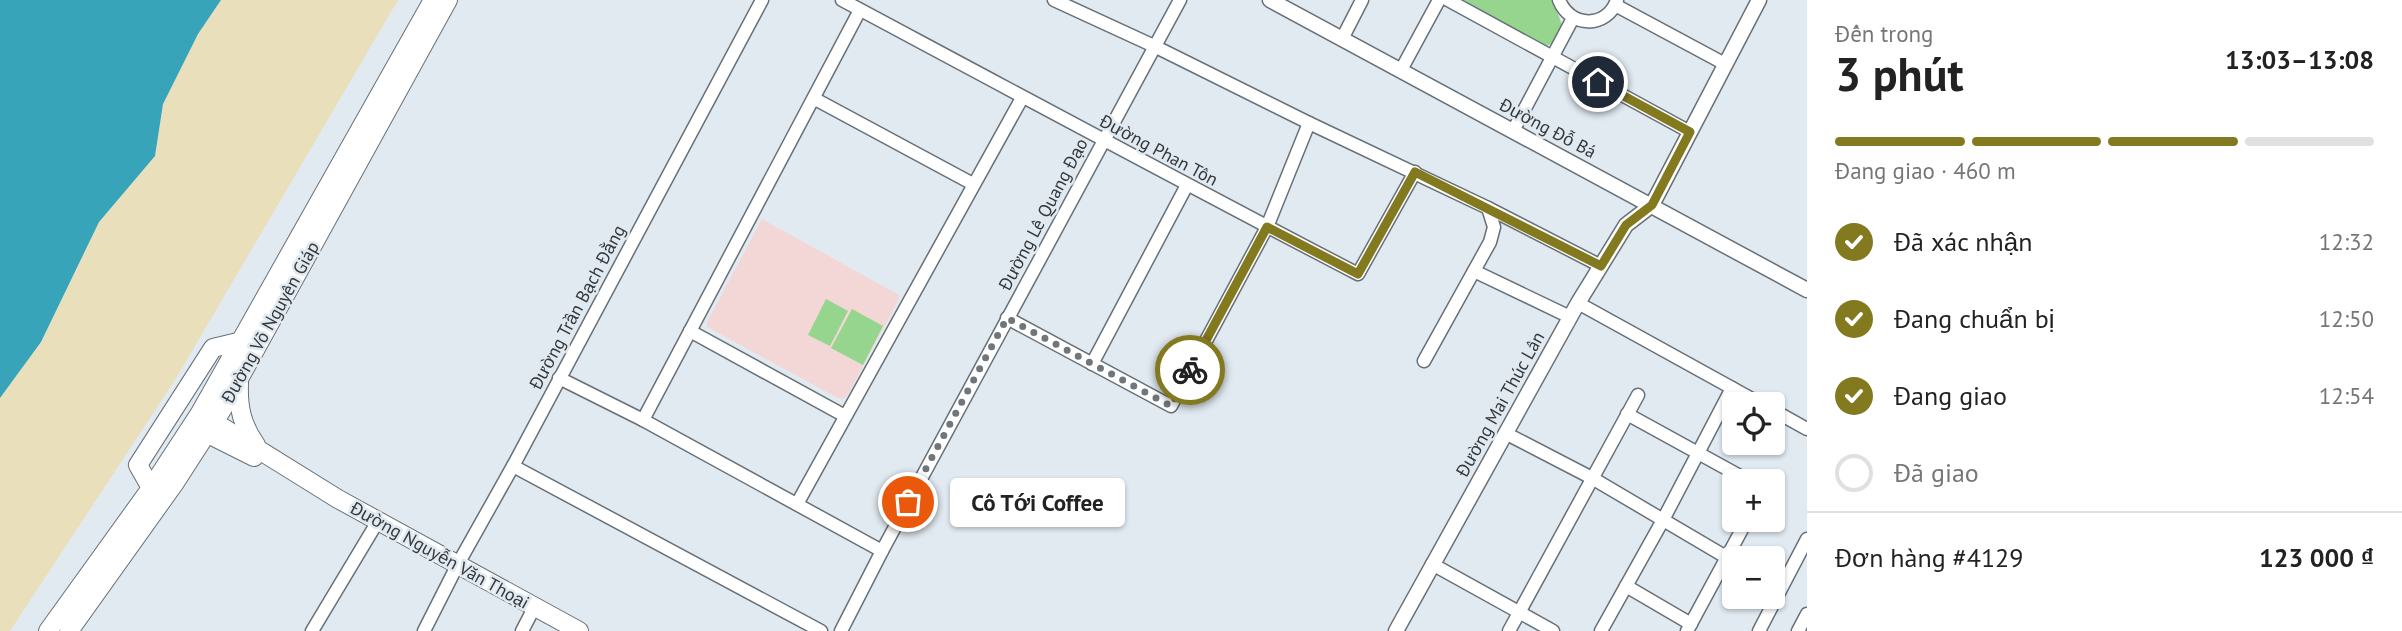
<!DOCTYPE html>
<html lang="vi">
<meta charset="utf-8">
<style>
:root{--surface:#fff;--page:#f2f2f2;--text:#222;--muted:#767676;--line:#e0e0e0;--accent:#83791e}
body{margin:0;font-family:"PT Sans",sans-serif;background:var(--page);color:var(--text);height:100vh;display:flex;flex-direction:column;font-size:26px;white-space:nowrap}
*{box-sizing:border-box;margin:0}
p{font-size:23px;color:var(--muted)}
.icon{flex:none;width:38px;height:38px;fill:none;stroke:currentColor;stroke-width:2;stroke-linecap:round;stroke-linejoin:round}
.map{position:relative;flex:1;overflow:hidden}
.panel{display:flex;flex-direction:column;background:var(--surface);width:595px}
.panel>*{flex:none}
.controls{position:absolute;left:1722px;top:392px;display:grid;gap:14px}
.controls a{display:grid;place-items:center;width:63px;height:63px;border-radius:7px;background:var(--surface);box-shadow:0 2px 5px #0004;font-size:35px}
.pin{position:absolute;display:grid;place-items:center;width:60px;height:60px;color:#fff;margin:-30px;border:4px solid #fff;border-radius:50%;box-shadow:0 2px 7px #0007}
.courier{position:absolute;display:grid;place-items:center;width:70px;height:70px;margin:-35px;border:5px solid #83791e;border-radius:50%;background:#fff;color:#222;box-shadow:0 2px 9px #0007}
.bubble{position:absolute;height:49px;border-radius:7px;background:var(--surface);box-shadow:0 2px 5px #0004;font-size:23px;font-weight:600;line-height:49px;text-align:center}
.head em{font-style:normal;font-weight:600}
.head div{display:flex;flex-direction:column-reverse}
.head{display:flex;align-items:center;justify-content:space-between;height:119px;padding:0 28px}
h1{font-size:46px;font-weight:600;line-height:52px}
.bar{display:grid;grid-template-columns:repeat(4,1fr);gap:10px 7px;align-content:center;height:84px;padding:0 28px}
.bar i{height:9px;border-radius:5px;background:var(--line)}
.bar .active{background:var(--accent)}
.bar p{grid-column:span 4}
.line{display:flex;align-items:center;gap:18px;padding:0 28px;border-top:2px solid var(--line)}
.line div{flex:1}
ol{padding:0 28px;list-style:none}
li{display:flex;align-items:center;gap:21px;height:77px}
li p{margin-inline-start:auto}
li .icon{padding:7px;border-radius:50%;background:var(--accent);color:#fff;stroke-width:4}
li:last-child{color:var(--muted)}
li i{width:38px;height:38px;border:4px solid var(--line);border-radius:50%}
main{display:flex;flex:1;min-height:0}
.map>svg:first-child{display:block}
.education{fill:#f2d7d6}
.green{fill:#95d58d}
.sand{fill:#e9dfba}
.water{fill:#37a4ba}
.lines{fill:none;stroke-linecap:round;stroke-linejoin:round}
.minor-casing{stroke:#687077;stroke-width:15}
.tertiary-casing{stroke:#687077;stroke-width:17}
.secondary-casing{stroke:#687077;stroke-width:20}
.minor{stroke:#fff;stroke-width:12}
.tertiary{stroke:#fff;stroke-width:14}
.secondary{stroke:#fff;stroke-width:18}
.done{stroke:#71767b;stroke-width:7;stroke-dasharray:0 12.6}
.route{stroke:#83791e;stroke-width:9}
.labels{text-anchor:middle;dominant-baseline:central;stroke-width:5;stroke-linejoin:round;paint-order:stroke}
.street-label{font-size:18px;fill:#35383b;stroke:#e1eaf1}
</style>
<main>
<div class="map">
<svg width="1807" height="631" viewBox="0 0 1807 631">
<rect width="100%" height="100%" fill="#e1eaf1"/>
<path class="education" d="M762,219L899,295V299L847,396L843,399L838,398L707,327V322Z"/>
<g class="green">
<path d="M1464,0H1553L1562,25L1554,42L1545,47Z"/>
<path d="M826,299L848,311L830,346L808,335Z"/>
<path d="M852,309L883,326L863,365L831,348Z"/>
</g>
<path class="sand" d="M221,0H398L175,380L10,631H0V398L41,342L99,222L155,156L163,104L198,34Z"/>
<path class="water" d="M0,0H221L198,34L163,104L155,156L99,222L41,342L0,398Z"/>
<g class="lines">
<defs>
<g id="minor">
<path d="M842,0C1014,92 1185,184 1358,274L1415,172"/>
<path d="M1054,0L1154,46L1309,123L1488,208L1494,227L1490,242L1424,361"/>
<path d="M1448,0L1690,132"/>
<path d="M1559,0C1570,28 1607,29 1617,0"/>
<path d="M1615,5L1725,64"/>
<path d="M1342,39L1362,0"/>
<path d="M1401,70L1439,0"/>
<path d="M815,99L973,184"/>
<path d="M1513,131L1573,18"/>
<path d="M1488,208L1601,266"/>
<path d="M1474,271L1570,317"/>
<path d="M1578,303L1761,404"/>
<path d="M1007,318L1171,406L1267,227L1309,123"/>
<path d="M690,331L845,416"/>
<path d="M1092,364L1187,185"/>
<path d="M559,378L643,420L882,551"/>
<path d="M1773,410L1807,429"/>
<path d="M1627,414L1749,481"/>
<path d="M643,420L860,10"/>
<path d="M1507,434L1592,478L1726,557L1734,565"/>
<path d="M513,466L821,631"/>
<path d="M797,504L1022,98"/>
<path d="M1432,564L1553,631"/>
<path d="M1626,586L1691,624"/>
<path d="M312,631L378,521"/>
<path d="M424,631L458,564L513,466L762,0"/>
<path d="M522,631L535,606"/>
<path d="M841,631L882,551L1180,0"/>
<path d="M1509,631L1638,395"/>
<path d="M1601,631L1663,520L1732,388"/>
<path d="M1687,631L1747,520"/>
<path d="M1759,631L1807,539"/>
<path d="M1798,631L1807,614"/>
</g>
<g id="tertiary">
<path d="M1270,0L1807,290"/>
<path d="M1396,631L1578,303L1626,225L1652,205L1759,0"/>
</g>
<g id="secondary">
<path d="M239,383C238,408 242,425 256,445"/>
<path d="M206,417L338,499L579,631"/>
<path d="M198,429L254,457"/>
<path d="M151,488L138,465L213,348L242,341"/>
<path d="M48,631L151,488L200,413L433,0"/>
<path d="M69,631L174,484L223,408L448,0"/>
</g>
</defs>
<use href="#minor" class="minor-casing"/>
<use href="#tertiary" class="tertiary-casing"/>
<use href="#secondary" class="secondary-casing"/>
<use href="#minor" class="minor"/>
<use href="#tertiary" class="tertiary"/>
<use href="#secondary" class="secondary"/>
</g>
<g class="lines">
<path class="done" d="M908,502L1007,318L1171,406L1190,370"/>
<path class="route" d="M1190,370L1267,227L1358,274L1415,172L1601,266L1626,225L1652,205L1690,132L1598,82"/>
</g>
<g class="labels">
<g class="street-label">
<text transform="translate(1548 128) rotate(28)">Đường Đỗ Bá</text>
<text transform="translate(1159 150) rotate(28)">Đường Phan Tôn</text>
<text transform="translate(1043 214) rotate(-62)">Đường Lê Quang Đạo</text>
<text transform="translate(577 307) rotate(-62)">Đường Trần Bạch Đằng</text>
<text transform="translate(270 322) rotate(-61)">Đường Võ Nguyên Giáp</text>
<text transform="translate(1500 404) rotate(-61)">Đường Mai Thúc Lân</text>
<text transform="translate(440 555) rotate(29)">Đường Nguyễn Văn Thoại</text>
</g>
</g>
</svg>
<div class="controls">
<a><svg class="icon" aria-label="locate" viewBox="0 0 24 24"><circle cx="12" cy="12" r="6"/><path d="M12 2v4M12 18v4M2 12h4M18 12h4"/></svg></a>
<a>+</a>
<a>−</a>
</div>
<div class="pin" style="left:908px;top:502px;background:#ea580c"><svg class="icon" aria-label="bag" viewBox="0 0 24 24"><path d="M5 8h14l-1 12H6zM9 8a3 3 0 0 1 6 0"/></svg></div>
<div class="pin" style="left:1598px;top:82px;background:#1f2937"><svg class="icon" aria-label="home" viewBox="0 0 24 24"><path d="M3 11l9-7 9 7M6 9v11h12V9"/></svg></div>
<div class="courier" style="left:1190px;top:370px"><svg class="icon" aria-label="bike" viewBox="0 0 24 24"><circle cx="6" cy="16" r="4"/><circle cx="18" cy="16" r="4"/><path d="M6 16l4-8h5l3 8M10 8l3 8H6M13 5h3"/></svg></div>
<div class="bubble" style="left:950px;top:478px;width:175px">Cô Tới Coffee</div>
</div>
<section class="panel">
<div class="head"><div><h1>3 phút</h1><p>Đến trong</p></div><em>13:03–13:08</em></div>
<div class="bar"><i class="active"></i><i class="active"></i><i class="active"></i><i></i><p>Đang giao · 460 m</p></div>
<ol>
<li><svg class="icon" aria-label="check" viewBox="0 0 24 24"><path d="M5 12l5 5 9-10"/></svg>Đã xác nhận<p>12:32</p></li>
<li><svg class="icon" aria-label="check" viewBox="0 0 24 24"><path d="M5 12l5 5 9-10"/></svg>Đang chuẩn bị<p>12:50</p></li>
<li><svg class="icon" aria-label="check" viewBox="0 0 24 24"><path d="M5 12l5 5 9-10"/></svg>Đang giao<p>12:54</p></li>
<li><i></i>Đã giao</li>
</ol>
<div class="line" style="height:91px"><div>Đơn hàng #4129</div><b>123 000 ₫</b></div>
</section>
</main>
